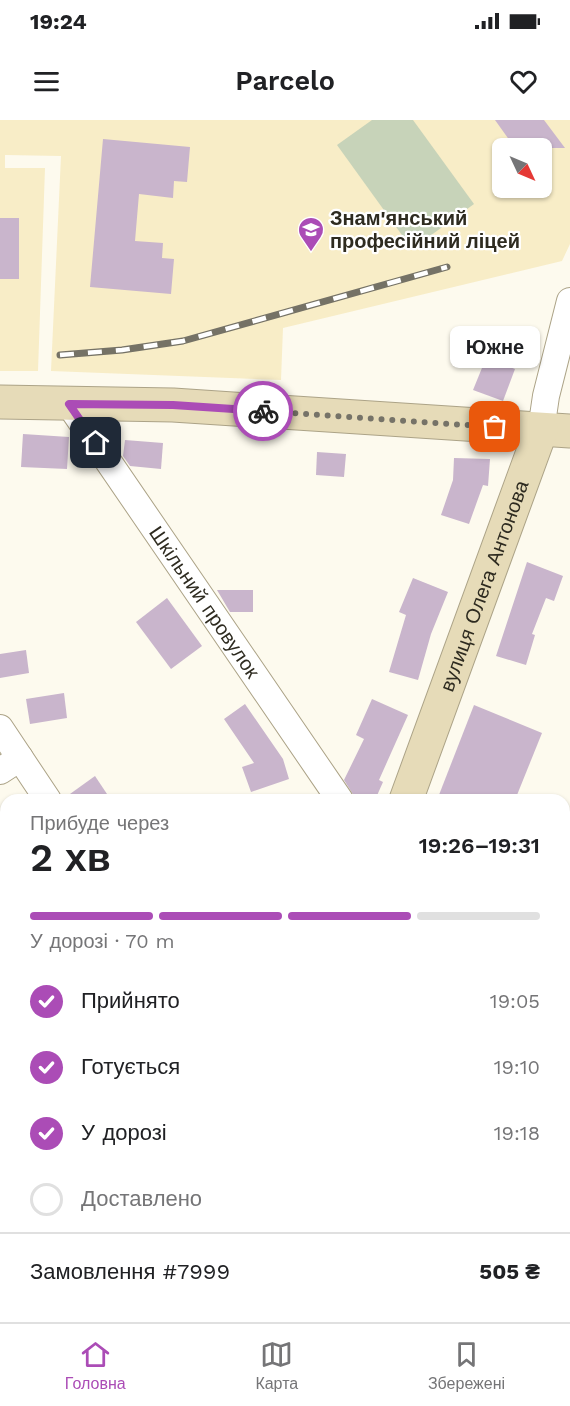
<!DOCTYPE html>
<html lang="uk">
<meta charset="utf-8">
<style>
:root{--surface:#fff;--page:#f2f2f2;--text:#202124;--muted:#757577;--line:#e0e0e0;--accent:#ab4cb6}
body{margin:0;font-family:"Work Sans",sans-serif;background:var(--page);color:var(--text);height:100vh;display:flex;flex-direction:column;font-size:22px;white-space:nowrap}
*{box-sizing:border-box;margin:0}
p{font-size:20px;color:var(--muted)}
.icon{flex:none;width:33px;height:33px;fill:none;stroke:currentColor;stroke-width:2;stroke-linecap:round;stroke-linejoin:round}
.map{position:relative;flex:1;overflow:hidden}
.details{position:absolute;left:0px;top:674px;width:570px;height:530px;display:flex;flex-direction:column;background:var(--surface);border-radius:18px 18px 0 0;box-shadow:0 2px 4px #0004}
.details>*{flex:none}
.needle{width:39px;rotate:134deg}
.controls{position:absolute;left:492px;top:18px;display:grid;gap:12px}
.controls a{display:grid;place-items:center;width:60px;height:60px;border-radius:9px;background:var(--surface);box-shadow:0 2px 4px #0004;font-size:30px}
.pin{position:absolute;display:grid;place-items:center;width:51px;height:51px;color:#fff;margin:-26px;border-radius:12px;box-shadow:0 3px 9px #0006}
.courier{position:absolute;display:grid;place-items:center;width:60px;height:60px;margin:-30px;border:4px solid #ab4cb6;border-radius:50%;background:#fff;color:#222;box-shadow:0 2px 8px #0007}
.bubble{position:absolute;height:42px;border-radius:9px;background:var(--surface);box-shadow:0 2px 4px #0004;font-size:20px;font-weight:600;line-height:42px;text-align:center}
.summary em{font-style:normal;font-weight:600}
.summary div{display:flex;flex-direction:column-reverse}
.summary{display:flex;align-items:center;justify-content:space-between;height:102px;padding:0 30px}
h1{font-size:39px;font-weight:600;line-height:45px}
.bar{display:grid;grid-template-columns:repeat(4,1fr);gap:9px 6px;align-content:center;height:72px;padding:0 30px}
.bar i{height:8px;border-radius:4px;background:var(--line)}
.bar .active{background:var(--accent)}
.bar p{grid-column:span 4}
.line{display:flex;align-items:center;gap:15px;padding:0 30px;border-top:2px solid var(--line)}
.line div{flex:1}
ol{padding:0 30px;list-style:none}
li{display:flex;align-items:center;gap:18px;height:66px}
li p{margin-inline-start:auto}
li .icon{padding:6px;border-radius:50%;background:var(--accent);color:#fff;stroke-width:4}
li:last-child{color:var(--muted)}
li i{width:33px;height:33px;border:3px solid var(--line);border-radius:50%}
.status{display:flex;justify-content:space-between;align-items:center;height:42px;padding:0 30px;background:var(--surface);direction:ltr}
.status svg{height:16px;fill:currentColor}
header{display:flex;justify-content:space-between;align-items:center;height:78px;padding:0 30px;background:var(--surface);font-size:27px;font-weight:600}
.dock{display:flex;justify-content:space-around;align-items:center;height:84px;border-top:2px solid var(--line);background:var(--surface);font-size:16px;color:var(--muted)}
.dock a{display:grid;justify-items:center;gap:3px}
.dock .active{color:var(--accent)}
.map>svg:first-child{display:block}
.built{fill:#f8edc7;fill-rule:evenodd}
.industrial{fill:#efeefb}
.green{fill:#c7d3b9}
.building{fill:#c9b5cc}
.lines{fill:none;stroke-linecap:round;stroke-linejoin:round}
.street-casing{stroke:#aca387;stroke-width:28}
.secondary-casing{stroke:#aca387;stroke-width:35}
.street{stroke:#fff;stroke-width:26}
.secondary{stroke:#e6dbb8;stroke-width:33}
.rail-casing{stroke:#757266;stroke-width:7}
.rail{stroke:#fff;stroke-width:4.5;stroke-dasharray:14;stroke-linecap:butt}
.done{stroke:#767368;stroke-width:6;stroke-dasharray:0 10.8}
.route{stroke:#ab4cb6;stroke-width:8}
.labels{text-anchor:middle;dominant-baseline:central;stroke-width:4.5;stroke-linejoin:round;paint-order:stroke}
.poi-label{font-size:20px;font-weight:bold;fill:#2e2b20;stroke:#fff;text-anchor:start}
.street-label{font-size:20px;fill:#2e2b20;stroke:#fff}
</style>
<div class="status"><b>19:24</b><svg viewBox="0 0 49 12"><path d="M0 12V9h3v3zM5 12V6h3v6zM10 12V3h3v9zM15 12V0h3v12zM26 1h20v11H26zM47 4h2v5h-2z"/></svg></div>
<header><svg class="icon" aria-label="menu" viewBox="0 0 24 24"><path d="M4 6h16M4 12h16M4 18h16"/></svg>Parcelo<svg class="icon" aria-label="heart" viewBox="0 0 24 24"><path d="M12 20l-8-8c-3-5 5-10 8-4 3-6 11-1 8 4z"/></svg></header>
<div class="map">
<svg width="570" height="1202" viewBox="0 0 570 1202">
<rect width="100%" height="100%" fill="#fdfaee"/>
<path class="built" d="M0,0H570V124L562,141L283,208L281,260L51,251L61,36L5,35V48H45L38,251H0ZM502,28H542V68H502Z"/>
<g class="industrial">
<path d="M564,815L570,818V1100L564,1110Z"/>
<path d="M452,1197H513L510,1202H455Z"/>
</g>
<path class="green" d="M372,0H413L474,84L412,129L337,25Z"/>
<g class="building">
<path d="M495,0H544L565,28H515Z"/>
<path d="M103,19L190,27L187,62L174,61L173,78L139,74L135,121L163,123L162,138L174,139L171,174L90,167Z"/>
<rect x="0" y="98" width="19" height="61"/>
<path d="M486,238L515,249L503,281L473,270Z"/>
<path d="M23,314L69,317L67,349L21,347Z"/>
<path d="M125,320L163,323L161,349L130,346L123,336Z"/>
<path d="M317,332L346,334L344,357L316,355Z"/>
<path d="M454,338L490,339L488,366L483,365L469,404L441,395L453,360Z"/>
<path d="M527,442L563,456L554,481L546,478L532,514L535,515L526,545L496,536Z"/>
<path d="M413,458L448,472L431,514L418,560L389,552L406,495L399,492Z"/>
<path d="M217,470H253V492H230Z"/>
<path d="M167,478L202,526L171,549L136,502Z"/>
<path d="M26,530L29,553L0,558V534Z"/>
<path d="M64,573L67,598L30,604L26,579Z"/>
<path d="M372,579L408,595L379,660L383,662L375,680H360L354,676L344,660L364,619L356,615Z"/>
<path d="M245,584L283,639L289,659L251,672L242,647L254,643L224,599Z"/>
<path d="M474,585L542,613L515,680H437Z"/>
<path d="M95,656L111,680H63V679Z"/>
</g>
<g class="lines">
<defs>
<g id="street">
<path id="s1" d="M69,284L340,680"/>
<path d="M541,310L546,276L570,181"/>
<path d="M0,608L48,680"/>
<path d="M0,651L20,638"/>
<path d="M0,1080L6,1089"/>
<path d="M77,1197L81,1202"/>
<path d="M379,1197L382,1202"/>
</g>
<g id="secondary">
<path d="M0,282L173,285L570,311"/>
<path id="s2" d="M406,680L541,310"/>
<path d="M109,1202L113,1197"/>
</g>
</defs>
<use href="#street" class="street-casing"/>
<use href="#secondary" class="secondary-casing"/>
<use href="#street" class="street"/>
<use href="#secondary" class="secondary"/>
<defs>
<g id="rail">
<path d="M60,235L122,230L183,221L447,147"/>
<path d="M567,1202L570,1195"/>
</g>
</defs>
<use href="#rail" class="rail-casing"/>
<use href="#rail" class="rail"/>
</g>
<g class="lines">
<path class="done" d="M263,291L495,307"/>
<path class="route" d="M96,323L69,284L173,285L263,291"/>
</g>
<defs>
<symbol id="university-pin" viewBox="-11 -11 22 30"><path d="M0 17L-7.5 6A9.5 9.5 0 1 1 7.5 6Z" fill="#ab4cb6" stroke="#fff"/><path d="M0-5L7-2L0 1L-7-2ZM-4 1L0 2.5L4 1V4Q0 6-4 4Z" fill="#fff"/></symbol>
</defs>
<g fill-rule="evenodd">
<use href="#university-pin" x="296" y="95" width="30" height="40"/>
</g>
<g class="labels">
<g class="poi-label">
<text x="330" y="98">Знам'янський<tspan x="330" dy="23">професійний ліцей</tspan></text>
</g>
<g class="street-label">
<text stroke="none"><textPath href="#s2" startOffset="228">вулиця Олега Антонова</textPath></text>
<text stroke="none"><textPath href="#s1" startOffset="240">Шкільний провулок</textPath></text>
</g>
</g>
</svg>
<div class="controls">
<a><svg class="needle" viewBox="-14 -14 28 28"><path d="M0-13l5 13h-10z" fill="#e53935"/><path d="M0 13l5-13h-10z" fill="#757577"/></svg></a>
</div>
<div class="pin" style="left:495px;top:307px;background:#ea580c"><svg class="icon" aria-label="bag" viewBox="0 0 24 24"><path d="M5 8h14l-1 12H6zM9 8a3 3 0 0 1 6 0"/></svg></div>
<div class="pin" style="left:96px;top:323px;background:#1f2937"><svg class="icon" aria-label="home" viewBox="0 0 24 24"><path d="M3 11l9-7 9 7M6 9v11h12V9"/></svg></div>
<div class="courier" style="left:263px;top:291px"><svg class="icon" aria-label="bike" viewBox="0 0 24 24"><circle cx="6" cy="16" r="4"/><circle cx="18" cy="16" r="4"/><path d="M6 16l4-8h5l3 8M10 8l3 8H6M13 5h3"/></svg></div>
<div class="bubble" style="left:450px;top:206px;width:90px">Южне</div>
<section class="details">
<div class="summary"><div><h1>2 хв</h1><p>Прибуде через</p></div><em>19:26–19:31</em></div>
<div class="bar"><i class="active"></i><i class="active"></i><i class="active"></i><i></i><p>У дорозі · 70 m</p></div>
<ol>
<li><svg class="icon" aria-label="check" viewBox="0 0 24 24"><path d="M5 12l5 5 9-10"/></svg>Прийнято<p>19:05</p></li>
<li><svg class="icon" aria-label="check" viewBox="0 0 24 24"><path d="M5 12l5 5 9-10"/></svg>Готується<p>19:10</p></li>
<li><svg class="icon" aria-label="check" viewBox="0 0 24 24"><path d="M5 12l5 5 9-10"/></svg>У дорозі<p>19:18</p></li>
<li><i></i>Доставлено</li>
</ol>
<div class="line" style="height:78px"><div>Замовлення #7999</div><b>505 ₴</b></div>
</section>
</div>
<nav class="dock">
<a class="active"><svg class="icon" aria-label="home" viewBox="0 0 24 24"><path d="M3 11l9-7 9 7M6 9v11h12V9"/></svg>Головна</a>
<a><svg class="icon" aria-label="map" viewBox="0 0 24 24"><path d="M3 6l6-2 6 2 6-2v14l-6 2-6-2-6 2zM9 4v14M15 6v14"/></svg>Карта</a>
<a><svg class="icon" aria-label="saved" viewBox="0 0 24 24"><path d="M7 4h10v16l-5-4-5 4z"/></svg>Збережені</a>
</nav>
